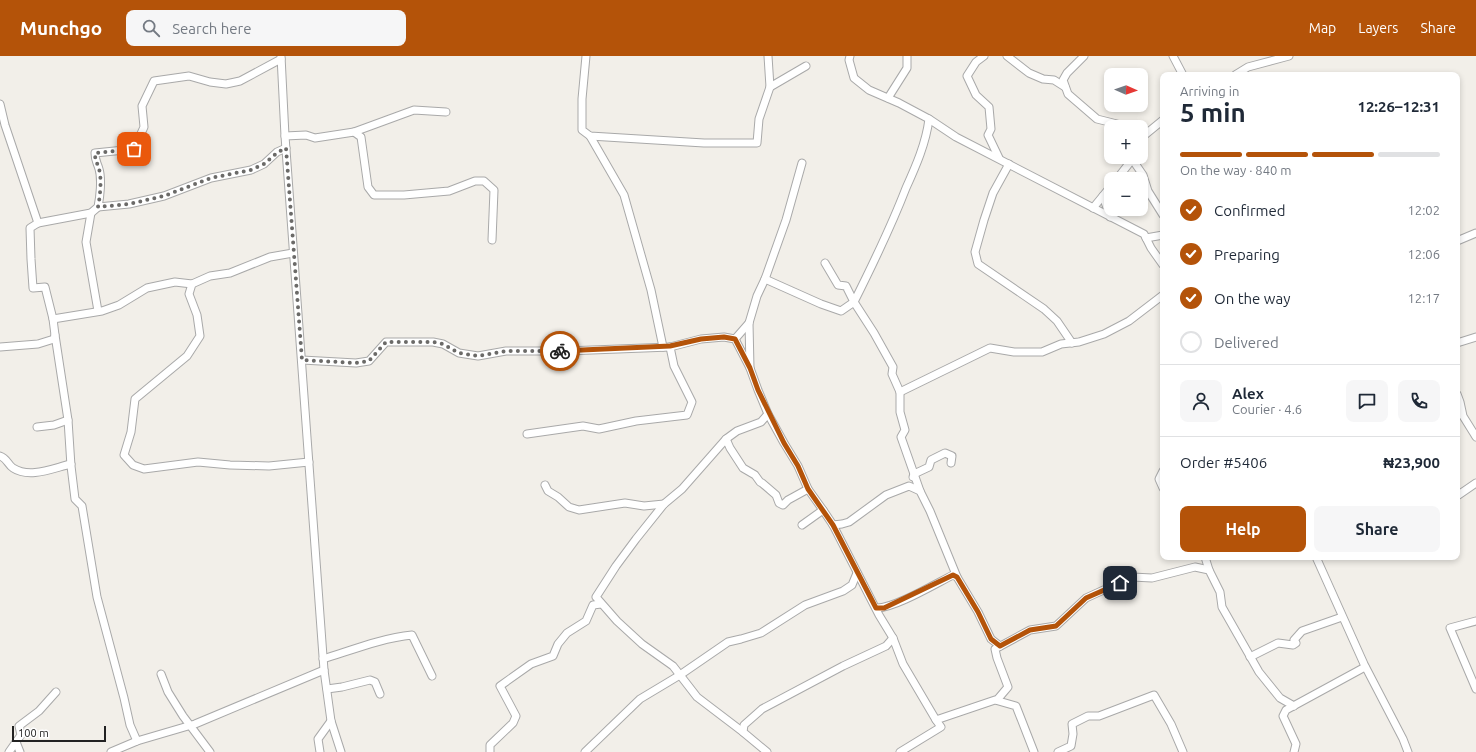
<!DOCTYPE html>
<meta charset="utf-8">
<style>
:root{--surface:#fff;--page:#f6f6f7;--text:#1f2937;--muted:#747a83;--line:#e0e1e3;--accent:#b45309}
body{margin:0;font-family:Ubuntu,sans-serif;background:var(--page);color:var(--text);height:100vh;display:flex;flex-direction:column;font-size:15px;white-space:nowrap}
*{box-sizing:border-box;margin:0}
p{font-size:13px;color:var(--muted)}
.icon{flex:none;width:22px;height:22px;fill:none;stroke:currentColor;stroke-width:2;stroke-linecap:round;stroke-linejoin:round}
.map{position:relative;flex:1;overflow:hidden}
.panel{position:absolute;left:1160px;top:16px;width:300px;height:488px;display:flex;flex-direction:column;background:var(--surface);border-radius:8px;box-shadow:0 2px 6px #0003}
.panel>*{flex:none}
.needle{width:26px;rotate:92deg}
.tools{position:absolute;left:1104px;top:12px;display:grid;gap:8px}
.tools a{display:grid;place-items:center;width:44px;height:44px;border-radius:8px;background:var(--surface);box-shadow:0 2px 6px #0003;font-size:20px}
.scale{position:absolute;left:12px;bottom:10px;width:94px;box-sizing:border-box;padding-left:4px;border:2px solid #222;border-top:0;font-size:11px;line-height:14px;white-space:nowrap;color:#222;-webkit-text-stroke:3px #fff;paint-order:stroke}
.pin{position:absolute;display:grid;place-items:center;width:34px;height:34px;color:#fff;margin:-17px;border-radius:8px;box-shadow:0 2px 6px #0006}
.courier{position:absolute;display:grid;place-items:center;width:40px;height:40px;margin:-20px;border:3px solid #b45309;border-radius:50%;background:#fff;color:#222;box-shadow:0 1px 5px #0007}
.overview em{font-style:normal;font-weight:700}
.overview div{display:flex;flex-direction:column-reverse}
.overview{display:flex;align-items:center;justify-content:space-between;height:68px;padding:0 20px}
h1{font-size:26px;font-weight:700;line-height:30px}
.bar{display:grid;grid-template-columns:repeat(4,1fr);gap:6px 4px;align-content:center;height:48px;padding:0 20px}
.bar i{height:5px;border-radius:3px;background:var(--line)}
.bar .active{background:var(--accent)}
.bar p{grid-column:span 4}
.line{display:flex;align-items:center;gap:10px;padding:0 20px;border-top:1px solid var(--line)}
.line div{flex:1}
.round{display:grid;place-items:center;flex:none;width:42px;height:42px;border-radius:8px;background:var(--page)}
ol{padding:0 20px;list-style:none}
li{display:flex;align-items:center;gap:12px;height:44px}
li p{margin-inline-start:auto}
li .icon{padding:4px;border-radius:50%;background:var(--accent);color:#fff;stroke-width:4}
li:last-child{color:var(--muted)}
li i{width:22px;height:22px;border:2px solid var(--line);border-radius:50%}
.button{display:flex;gap:8px;margin-top:auto;padding:8px 20px}
.button a{flex:1;height:46px;border-radius:8px;background:var(--accent);color:#fff;font-size:16px;font-weight:700;line-height:46px;text-align:center}
.button a+a{background:var(--page);color:var(--text)}
header{display:flex;align-items:center;gap:24px;box-sizing:border-box;height:56px;padding:0 20px;background:var(--accent);color:#fff}
header strong{font-size:19px}
nav{display:flex;gap:22px;margin-inline-start:auto;font-size:14px}
.search{width:280px;height:36px;background:var(--page);display:flex;align-items:center;gap:10px;box-sizing:border-box;padding:0 14px;border-radius:8px;color:var(--muted);font-size:15px}
.map>svg:first-child{display:block}
.lines{fill:none;stroke-linecap:round;stroke-linejoin:round}
.minor-casing{stroke:#a9a9a9;stroke-width:9}
.minor{stroke:#fff;stroke-width:7}
.done{stroke:#6b6a68;stroke-width:4;stroke-dasharray:0 7.2}
.route{stroke:#b45309;stroke-width:5}
</style>
<header>
<strong>Munchgo</strong>
<div class="search"><svg class="icon" aria-label="search" viewBox="0 0 24 24"><circle cx="10" cy="10" r="6"/><path d="M15 15l6 6"/></svg>Search here</div>
<nav><a>Map</a><a>Layers</a><a>Share</a></nav>
</header>
<div class="map">
<svg width="1476" height="696" viewBox="0 0 1476 696">
<rect width="100%" height="100%" fill="#f2efe9"/>
<g class="lines">
<defs>
<g id="minor">
<path d="M281,0L285,80L324,614L331,665L341,696"/>
<path d="M586,0L582,43V74L590,80L704,87H757L759,63L770,31L806,10"/>
<path d="M768,0L770,31"/>
<path d="M850,0L849,4L854,22L869,34L899,47L929,63C926,87 916,110 906,132C891,171 873,208 854,246L874,277L893,311L892,318L900,336V356L905,374L901,381L920,435"/>
<path d="M984,0L976,6L967,20L976,39L989,51L991,73L988,79L999,102"/>
<path d="M1007,0L1029,17L1043,23L1054,24L1065,31"/>
<path d="M1084,0L1067,17L1063,24L1068,38L1097,63L1129,71"/>
<path d="M1173,0L1183,19"/>
<path d="M1235,19L1248,11L1289,0"/>
<path d="M888,42L907,12V0"/>
<path d="M0,48L5,69L38,167L30,172L31,203L33,232L45,231L53,263"/>
<path d="M929,63L956,81L1144,178L1151,192L1163,209"/>
<path d="M354,76L414,54L446,56"/>
<path d="M285,80L306,79L315,82L354,76L361,81L368,131L374,139H404L449,135L475,125H484L494,134L492,184"/>
<path d="M590,80L624,139L651,234L663,291"/>
<path d="M1141,82L1163,64"/>
<path d="M1132,103L1143,119L1148,135L1163,159"/>
<path d="M802,107L786,164L765,223L757,240L749,267L750,312L758,334L768,358L784,387L798,410L808,433L823,454"/>
<path d="M1009,108L993,137L984,164L975,196L978,208L1044,253L1057,265L1072,287"/>
<path d="M1117,123L1134,101"/>
<path d="M1103,140L1110,161"/>
<path d="M98,151L129,148L164,140L211,122L251,114L264,108L277,96L286,92"/>
<path d="M1093,152L1111,130"/>
<path d="M91,157L86,186L98,255"/>
<path d="M38,167L91,157L98,151C100,141 102,123 99,113C97,106 95,105 95,97L134,93L144,71L142,50L154,25L189,20L210,26L226,28L240,25L281,3"/>
<path d="M1146,182L1163,179"/>
<path d="M1457,185L1476,177"/>
<path d="M293,197L270,201L230,217L210,220L192,228L189,238L197,259L200,280L187,300L135,343L131,376L124,399L133,409L144,413L198,406L230,409L269,410L309,406"/>
<path d="M765,223L821,248L841,255L854,246L846,230L838,229L825,207"/>
<path d="M55,279L68,364L71,410L75,443L82,450L97,541L124,642L130,669L137,685"/>
<path d="M735,283L749,267"/>
<path d="M1457,287L1476,281"/>
<path d="M0,291L38,288L54,283L55,279L53,263L102,255L119,249L147,232L175,226L192,228"/>
<path d="M302,304L356,307L369,305L386,286H433L443,288L459,297L478,300L506,295H566L670,291L701,283L724,281L735,283L750,312"/>
<path d="M900,336L990,292L1014,296H1042L1061,288L1079,286L1104,278L1129,265L1163,239"/>
<path d="M1457,338L1460,346L1463,360L1476,381"/>
<path d="M37,371L54,369L68,364"/>
<path d="M527,378L583,370L599,373L636,365L687,359L692,346L674,310L670,291"/>
<path d="M726,383L730,392L743,412L755,419L760,426L762,427L776,439L779,447L783,449L788,444L808,433"/>
<path d="M0,400C7,402 8,409 13,412C30,423 53,412 71,408"/>
<path d="M1163,415L1159,423L1163,432"/>
<path d="M913,421L914,418L929,411L931,404L945,397L952,400L951,407"/>
<path d="M545,429L548,435L558,441L569,451L579,454L625,447L644,450L664,448"/>
<path d="M1457,440L1476,427"/>
<path d="M802,469L823,454L833,469L879,559L893,582L903,608L936,664L995,644L1016,650L1034,696"/>
<path d="M833,469L842,468L849,466L886,439L909,430L920,435L930,455L957,521"/>
<path d="M1205,501L1209,514"/>
<path d="M1316,501L1364,608L1403,683L1408,696"/>
<path d="M876,552C893,553 935,528 953,519L957,521L978,556L991,583L1000,590"/>
<path d="M1476,565L1450,572L1476,633"/>
<path d="M1250,601L1278,587L1293,589L1296,587L1294,584L1302,575L1342,561"/>
<path d="M323,603C352,594 382,582 412,579L432,620"/>
<path d="M161,618L168,636L183,660L210,696"/>
<path d="M327,633L342,631L370,624L375,626L380,638"/>
<path d="M997,644L1008,631L997,602L995,593L1030,574L1056,570L1086,542L1132,521L1152,522L1195,511L1209,514L1220,536L1222,551L1259,616L1280,642L1294,650"/>
<path d="M743,676L697,641L673,610L642,588L617,565L596,541L616,510L636,483L664,448L682,433L726,383L737,375L761,366L768,358"/>
<path d="M9,696L16,686"/>
<path d="M20,696L16,686L21,679L19,670L39,655L56,636"/>
<path d="M111,696L137,685L195,668L324,614"/>
<path d="M320,696L318,683L331,665"/>
<path d="M490,696V689L513,667L516,660L500,630L531,608L553,600L558,588L567,577L586,565L593,549L601,548"/>
<path d="M585,696L640,643L680,619L728,586L741,583L761,577L805,549L843,535L852,529L857,517"/>
<path d="M767,696L743,676L744,669L762,653L843,610L886,590L893,582"/>
<path d="M900,696L941,671L936,664"/>
<path d="M1058,696L1071,690L1073,678L1072,668L1088,660H1099L1154,639L1171,668L1183,696"/>
<path d="M1294,696L1296,688L1283,660L1286,654L1365,611"/>
</g>
</defs>
<use href="#minor" class="minor-casing"/>
<use href="#minor" class="minor"/>
</g>
<g class="lines">
<path class="done" d="M134,93L95,97C95,105 97,106 99,113C102,123 100,141 98,151L129,148L164,140L211,122L251,114L264,108L278,96L286,92L302,304L356,307L369,305L386,286H433L443,288L459,297L478,300L506,295H560"/>
<path class="route" d="M560,295L670,290L701,283L724,281L735,283L750,312L758,334L784,387L798,410L808,433L833,469L876,552H884L953,519L957,521L978,556L991,583L1000,590L1030,574L1056,570L1086,542L1120,527"/>
</g>
</svg>
<div class="tools">
<a><svg class="needle" viewBox="-14 -14 28 28"><path d="M0-13l5 13h-10z" fill="#e53935"/><path d="M0 13l5-13h-10z" fill="#747a83"/></svg></a>
<a>+</a>
<a>−</a>
</div>
<div class="scale">100 m</div>
<div class="pin" style="left:134px;top:93px;background:#ea580c"><svg class="icon" aria-label="bag" viewBox="0 0 24 24"><path d="M5 8h14l-1 12H6zM9 8a3 3 0 0 1 6 0"/></svg></div>
<div class="pin" style="left:1120px;top:527px;background:#1f2937"><svg class="icon" aria-label="home" viewBox="0 0 24 24"><path d="M3 11l9-7 9 7M6 9v11h12V9"/></svg></div>
<div class="courier" style="left:560px;top:295px"><svg class="icon" aria-label="bike" viewBox="0 0 24 24"><circle cx="6" cy="16" r="4"/><circle cx="18" cy="16" r="4"/><path d="M6 16l4-8h5l3 8M10 8l3 8H6M13 5h3"/></svg></div>
<section class="panel">
<div class="overview"><div><h1>5 min</h1><p>Arriving in</p></div><em>12:26–12:31</em></div>
<div class="bar"><i class="active"></i><i class="active"></i><i class="active"></i><i></i><p>On the way · 840 m</p></div>
<ol>
<li><svg class="icon" aria-label="check" viewBox="0 0 24 24"><path d="M5 12l5 5 9-10"/></svg>Confirmed<p>12:02</p></li>
<li><svg class="icon" aria-label="check" viewBox="0 0 24 24"><path d="M5 12l5 5 9-10"/></svg>Preparing<p>12:06</p></li>
<li><svg class="icon" aria-label="check" viewBox="0 0 24 24"><path d="M5 12l5 5 9-10"/></svg>On the way<p>12:17</p></li>
<li><i></i>Delivered</li>
</ol>
<div class="line" style="height:72px"><a class="round"><svg class="icon" aria-label="person" viewBox="0 0 24 24"><circle cx="12" cy="8" r="4"/><path d="M4 21q1-7 8-7t8 7"/></svg></a><div><b>Alex</b><p>Courier · 4.6</p></div><a class="round"><svg class="icon" aria-label="chat" viewBox="0 0 24 24"><path d="M4 5h16v11H9l-5 4z"/></svg></a><a class="round"><svg class="icon" aria-label="phone" viewBox="0 0 24 24"><path d="M5 4h4l2 5-3 2q2 4 5 5l2-3 5 2v4C11 20 4 13 5 4z"/></svg></a></div>
<div class="line" style="height:52px"><div>Order #5406</div><b>₦23,900</b></div>
<div class="button"><a>Help</a><a>Share</a></div>
</section>
</div>
